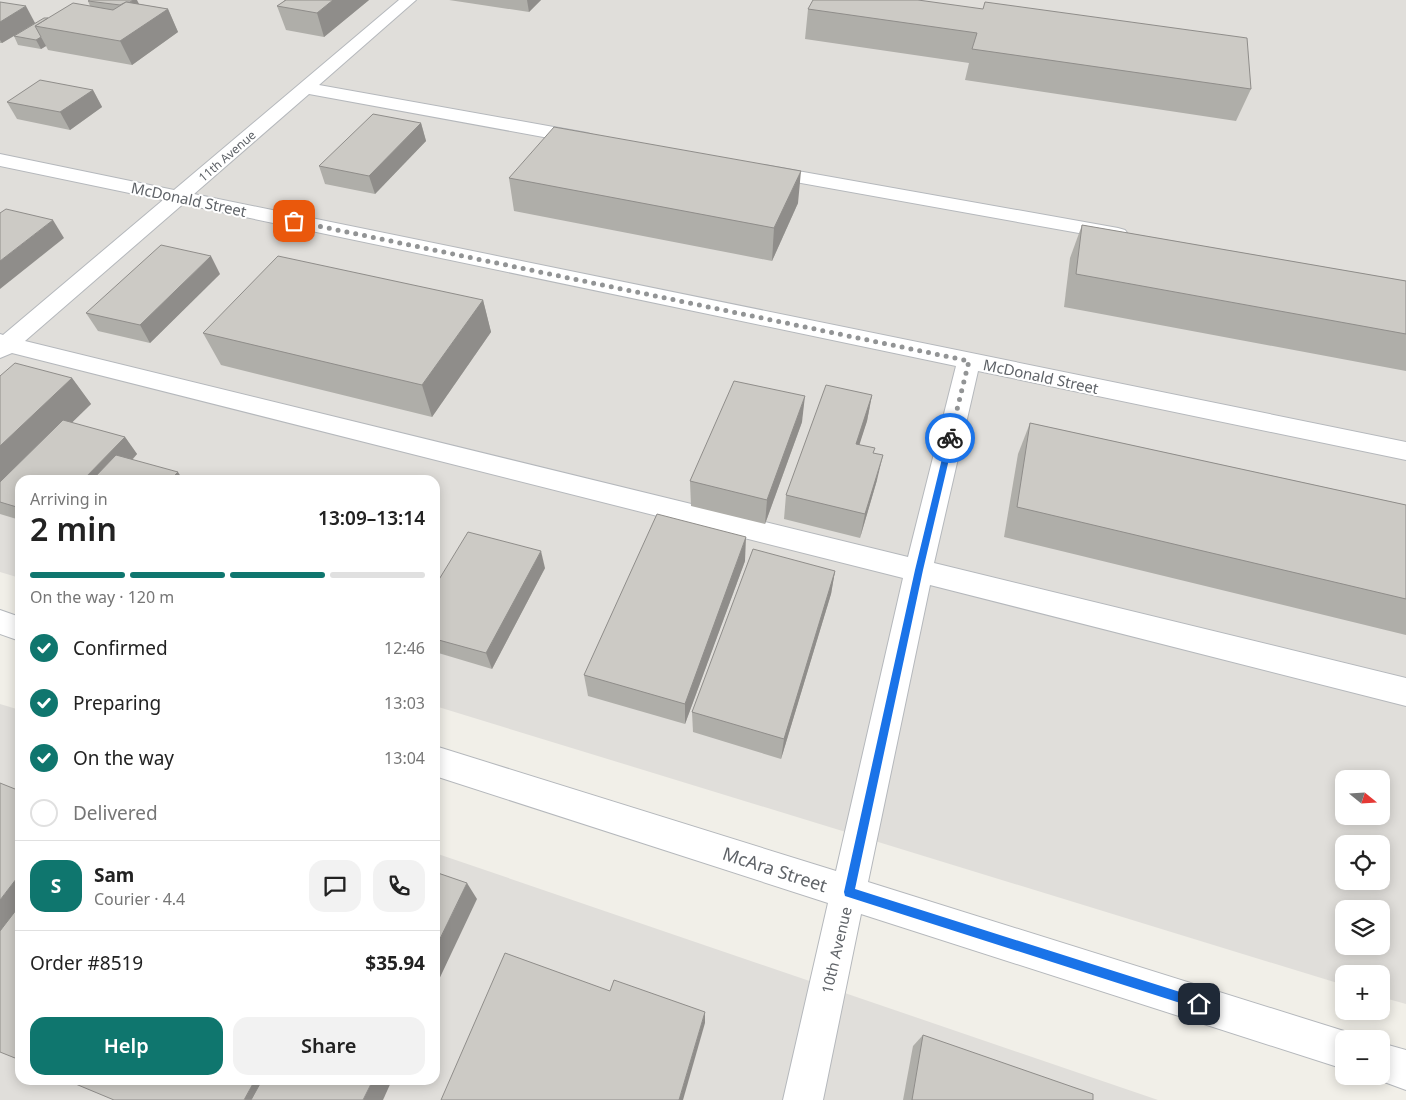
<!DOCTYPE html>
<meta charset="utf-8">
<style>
:root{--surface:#fff;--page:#f2f2f2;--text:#222;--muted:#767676;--line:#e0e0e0;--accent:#0f766e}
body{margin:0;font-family:"Noto Sans",sans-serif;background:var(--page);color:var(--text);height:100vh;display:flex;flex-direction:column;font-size:19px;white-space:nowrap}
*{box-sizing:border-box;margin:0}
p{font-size:16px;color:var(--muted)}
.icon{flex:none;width:28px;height:28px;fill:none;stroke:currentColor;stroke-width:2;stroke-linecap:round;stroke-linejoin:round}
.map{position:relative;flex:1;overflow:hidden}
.details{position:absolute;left:15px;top:475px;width:425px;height:610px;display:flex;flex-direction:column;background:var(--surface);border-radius:15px;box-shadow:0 2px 12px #0003}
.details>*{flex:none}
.needle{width:32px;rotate:108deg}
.fabs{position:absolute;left:1335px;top:770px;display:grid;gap:10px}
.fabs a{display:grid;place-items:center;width:55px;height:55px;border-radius:10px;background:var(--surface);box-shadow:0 2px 12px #0003;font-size:25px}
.pin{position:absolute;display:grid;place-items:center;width:42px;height:42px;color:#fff;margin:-21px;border-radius:10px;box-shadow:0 2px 8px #0006}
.courier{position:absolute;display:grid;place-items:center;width:50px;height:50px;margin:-25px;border:4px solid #1a73e8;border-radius:50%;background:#fff;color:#222;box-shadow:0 1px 6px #0007}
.overview em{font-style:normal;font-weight:600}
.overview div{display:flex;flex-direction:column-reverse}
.overview{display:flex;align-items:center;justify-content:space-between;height:85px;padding:0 15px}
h1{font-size:32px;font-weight:600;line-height:38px}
.bar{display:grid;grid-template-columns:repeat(4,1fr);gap:8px 5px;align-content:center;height:60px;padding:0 15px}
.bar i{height:6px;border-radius:4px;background:var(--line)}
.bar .selected{background:var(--accent)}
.bar p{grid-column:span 4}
.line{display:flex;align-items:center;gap:12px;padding:0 15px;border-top:1px solid var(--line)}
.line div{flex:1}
.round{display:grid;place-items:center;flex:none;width:52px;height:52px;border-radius:15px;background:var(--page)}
ol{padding:0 15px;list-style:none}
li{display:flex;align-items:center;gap:15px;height:55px}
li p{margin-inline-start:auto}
li .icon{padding:5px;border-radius:50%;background:var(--accent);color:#fff;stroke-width:4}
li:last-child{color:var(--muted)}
li i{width:28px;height:28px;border:2px solid var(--line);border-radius:50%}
.primary-button{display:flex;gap:10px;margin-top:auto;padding:10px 15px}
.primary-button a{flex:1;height:58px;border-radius:15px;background:var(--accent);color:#fff;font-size:20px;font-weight:600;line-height:58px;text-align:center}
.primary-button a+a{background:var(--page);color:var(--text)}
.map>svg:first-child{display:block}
.industrial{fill:#e0deda;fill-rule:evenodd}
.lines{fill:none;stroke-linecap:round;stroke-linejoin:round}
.minor-casing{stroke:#b5b8bc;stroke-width:2}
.minor{fill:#fff;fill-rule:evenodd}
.wall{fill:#afaea9}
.shaded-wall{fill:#8f8d8a}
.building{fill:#cccac5;stroke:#8f8d8a}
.route{fill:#1a73e8}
.done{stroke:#929495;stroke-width:5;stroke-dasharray:0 9}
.labels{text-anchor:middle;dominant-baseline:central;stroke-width:4;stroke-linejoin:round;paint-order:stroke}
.far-street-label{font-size:12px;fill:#5f6368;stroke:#fff}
.street-label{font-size:15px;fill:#5f6368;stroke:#fff}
.near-street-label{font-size:18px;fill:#5f6368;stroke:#fff}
</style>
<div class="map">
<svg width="1406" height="1100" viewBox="0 0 1406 1100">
<rect width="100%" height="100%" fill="#f1efe8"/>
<g class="industrial">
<path d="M0,0H1406V1004L1381,997V974H1344V985L435,706V480H20V578L0,572ZM1344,779H1381V816H1344ZM1344,844H1381V881H1344ZM1344,909H1381V946H1344Z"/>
<path d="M0,704L20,710V1080H435V853L1158,1100H0Z"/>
</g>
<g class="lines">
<defs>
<g id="minor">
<path d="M399,0H416L319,85L587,133L593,135L596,139L593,143L587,145L309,94L194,194L1406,442V460L978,371L934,563L1406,678V706L930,585L868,882L1344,1031L1358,1036L1359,1039H1344V1069L861,914L823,1100H783L828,903L435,776V746L836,871L903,578L12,353L0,358V334L3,335L163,200L0,166V154L174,190ZM183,204L956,366L908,557L25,341Z"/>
<path d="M764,165L1118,228L1125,230L1128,234L1125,238L1118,240L757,175L754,171L757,167Z"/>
<path d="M0,610L20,617V641L0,634Z"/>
<path d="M1381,1043L1406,1050V1090L1368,1076H1381Z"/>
</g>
</defs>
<use href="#minor" class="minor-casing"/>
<use href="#minor" class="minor"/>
</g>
<g class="wall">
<path d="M284,0H369L324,37L286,30L277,6L284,1Z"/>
<path d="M449,0H541L529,12Z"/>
<path d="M918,0L1251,89L1236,121L965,80L969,63L805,39L808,9Z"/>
<path d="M88,1L139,4L168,9L178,32L132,65L48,50L46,46L41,49L18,45L14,36L2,43H0V2L35,23L90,6Z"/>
<path d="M93,90L102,107L70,130L17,119L7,102Z"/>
<path d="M421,123L426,141L375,194L325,184L319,166Z"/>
<path d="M509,178L798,203L772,261L514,211Z"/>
<path d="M1082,225L1406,281V371L1064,307L1070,258Z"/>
<path d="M220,274L150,343L98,331L86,313Z"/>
<path d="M483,300L491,332L432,417L221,365L203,333Z"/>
<path d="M0,376L72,378L91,404L71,423L125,437L137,454L133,459L20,480V520L0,514Z"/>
<path d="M872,395L867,421L859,444L877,480L860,538L784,519L786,495Z"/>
<path d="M802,422L765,524L691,506L690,481Z"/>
<path d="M1030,423L1406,505V635L1004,537L1018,454Z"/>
<path d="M745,561L685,724L588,696L584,675Z"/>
<path d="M545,568L492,669L435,652V586Z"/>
<path d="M835,571L831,594L781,759L693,732L692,712Z"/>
<path d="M923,1035L1093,1100H903L913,1046Z"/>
</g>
<g class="shaded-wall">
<path d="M133,0H137L140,6H124Z"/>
<path d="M333,0H369L324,37L317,13Z"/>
<path d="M527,0H541L529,12Z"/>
<path d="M26,6L35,23L2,43L0,40V22Z"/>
<path d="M168,9L178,32L132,65L120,41Z"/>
<path d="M41,37L46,46L41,49L36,40Z"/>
<path d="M93,90L102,107L70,130L60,112Z"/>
<path d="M421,123L426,141L375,194L369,176Z"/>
<path d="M801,171L798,203L772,261L774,228Z"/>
<path d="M53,220L64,238L0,289V261Z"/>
<path d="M211,256L220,274L150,343L140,325Z"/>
<path d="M483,300L491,332L432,417L422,385Z"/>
<path d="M72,378L91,404L0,493V446Z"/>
<path d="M872,395L867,421L852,468L856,444Z"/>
<path d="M805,396L802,422L765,524L767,500Z"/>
<path d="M125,437L137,454L113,480H83Z"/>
<path d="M883,455L877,480L860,538L865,514Z"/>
<path d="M178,472L183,480H170Z"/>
<path d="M746,537L745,561L685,724V704Z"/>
<path d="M541,551L545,568L492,669L486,653Z"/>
<path d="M835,571L831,594L781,759L784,739Z"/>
<path d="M20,874V943L0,970V900Z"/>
<path d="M467,883L477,899L435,988V949Z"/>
<path d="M705,1012V1023L683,1100H679Z"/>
<path d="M255,1080H287L277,1100H244Z"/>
<path d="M373,1080H392L383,1100H363Z"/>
</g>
<g class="building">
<path d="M90,0H133L130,2H126L120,5L88,1Z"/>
<path d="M286,0H333L317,13L277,6Z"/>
<path d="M813,0H918L983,9L985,2L1247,38L1251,89L972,49L977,33L808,9Z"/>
<path d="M0,2L26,6L0,22Z"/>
<path d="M126,2L168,9L120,41L35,26L73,3L113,10Z"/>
<path d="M44,18H48L35,26L41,37L36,40L14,36Z"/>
<path d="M40,80L93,90L60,112L7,102Z"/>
<path d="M373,114L421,123L369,176L319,166Z"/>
<path d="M554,127L801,171L774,228L509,178Z"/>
<path d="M6,209L53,220L0,261V213Z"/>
<path d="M1082,225L1406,281V334L1076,274Z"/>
<path d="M161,245L211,256L140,325L86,313Z"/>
<path d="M278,256L483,300L422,385L203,333Z"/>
<path d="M15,363L72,378L0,446V376Z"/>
<path d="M734,381L805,396L767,500L690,481Z"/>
<path d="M826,385L872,395L856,444L875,448L873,453L883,455L865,514L786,495Z"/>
<path d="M63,420L125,437L83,480H20V508L0,502V482Z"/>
<path d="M1030,423L1406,505V599L1017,507Z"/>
<path d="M116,455L178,472L170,480H92Z"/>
<path d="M191,478L199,480H189Z"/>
<path d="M657,514L746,537L685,704L584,675Z"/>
<path d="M468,532L541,551L486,653L435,639V586Z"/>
<path d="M753,549L835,571L784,739L692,712Z"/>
<path d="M0,783L20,791V874L0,900Z"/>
<path d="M435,872L467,883L435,949Z"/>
<path d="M20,905V1060L0,1052V931Z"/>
<path d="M505,953L610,991L614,980L705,1012L679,1100H441Z"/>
<path d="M923,1035L1093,1094V1100H912Z"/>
<path d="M66,1080H255L244,1100H114Z"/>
<path d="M262,1080H373L363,1100H251Z"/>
</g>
<path class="route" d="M950,435L954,438L923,570L855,889L1199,998L1203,1000L1204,1004L1203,1008L1199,1009L845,896L844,892L915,570L947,438Z"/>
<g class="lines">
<path class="done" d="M294,221L969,361L950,438"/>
</g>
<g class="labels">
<g class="far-street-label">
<text transform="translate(227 156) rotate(-41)">11th Avenue</text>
</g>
<g class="street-label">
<text transform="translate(189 199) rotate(12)">McDonald Street</text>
<text transform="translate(1041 376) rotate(12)">McDonald Street</text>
<text transform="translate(836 950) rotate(-77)">10th Avenue</text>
</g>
<g class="near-street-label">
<text transform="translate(775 869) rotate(18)">McAra Street</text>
</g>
</g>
</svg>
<div class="fabs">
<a><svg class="needle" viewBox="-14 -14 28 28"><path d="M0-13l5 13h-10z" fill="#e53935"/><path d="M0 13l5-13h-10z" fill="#767676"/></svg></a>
<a><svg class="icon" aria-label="locate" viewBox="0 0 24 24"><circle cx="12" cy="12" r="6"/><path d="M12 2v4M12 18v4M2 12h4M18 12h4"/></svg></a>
<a><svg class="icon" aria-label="layers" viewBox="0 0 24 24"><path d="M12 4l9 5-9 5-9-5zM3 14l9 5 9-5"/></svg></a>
<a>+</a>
<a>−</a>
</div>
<div class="pin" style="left:294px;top:221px;background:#ea580c"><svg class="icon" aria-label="bag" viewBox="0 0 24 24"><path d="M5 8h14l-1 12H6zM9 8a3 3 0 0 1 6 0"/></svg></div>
<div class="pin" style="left:1199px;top:1004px;background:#1f2937"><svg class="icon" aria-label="home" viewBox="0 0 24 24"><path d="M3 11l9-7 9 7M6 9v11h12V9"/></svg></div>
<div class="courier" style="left:950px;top:438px"><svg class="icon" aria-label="bike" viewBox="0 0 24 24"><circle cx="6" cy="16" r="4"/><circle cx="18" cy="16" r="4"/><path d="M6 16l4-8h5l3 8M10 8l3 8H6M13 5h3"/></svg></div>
<section class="details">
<div class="overview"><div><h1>2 min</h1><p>Arriving in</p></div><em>13:09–13:14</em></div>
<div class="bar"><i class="selected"></i><i class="selected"></i><i class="selected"></i><i></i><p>On the way · 120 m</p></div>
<ol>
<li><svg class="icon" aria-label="check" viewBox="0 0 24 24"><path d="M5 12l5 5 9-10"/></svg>Confirmed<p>12:46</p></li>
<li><svg class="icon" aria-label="check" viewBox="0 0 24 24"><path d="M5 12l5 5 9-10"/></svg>Preparing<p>13:03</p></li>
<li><svg class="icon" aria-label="check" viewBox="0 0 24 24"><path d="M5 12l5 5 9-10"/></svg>On the way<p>13:04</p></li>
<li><i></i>Delivered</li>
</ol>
<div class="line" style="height:90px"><b class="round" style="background:var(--accent);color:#fff">S</b><div><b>Sam</b><p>Courier · 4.4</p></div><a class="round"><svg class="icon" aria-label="chat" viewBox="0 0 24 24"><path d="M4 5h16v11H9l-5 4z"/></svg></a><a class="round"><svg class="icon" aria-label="phone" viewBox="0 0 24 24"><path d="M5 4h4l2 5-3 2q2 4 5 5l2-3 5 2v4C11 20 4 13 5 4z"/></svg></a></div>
<div class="line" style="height:65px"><div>Order #8519</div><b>$35.94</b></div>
<div class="primary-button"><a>Help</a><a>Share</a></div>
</section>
</div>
